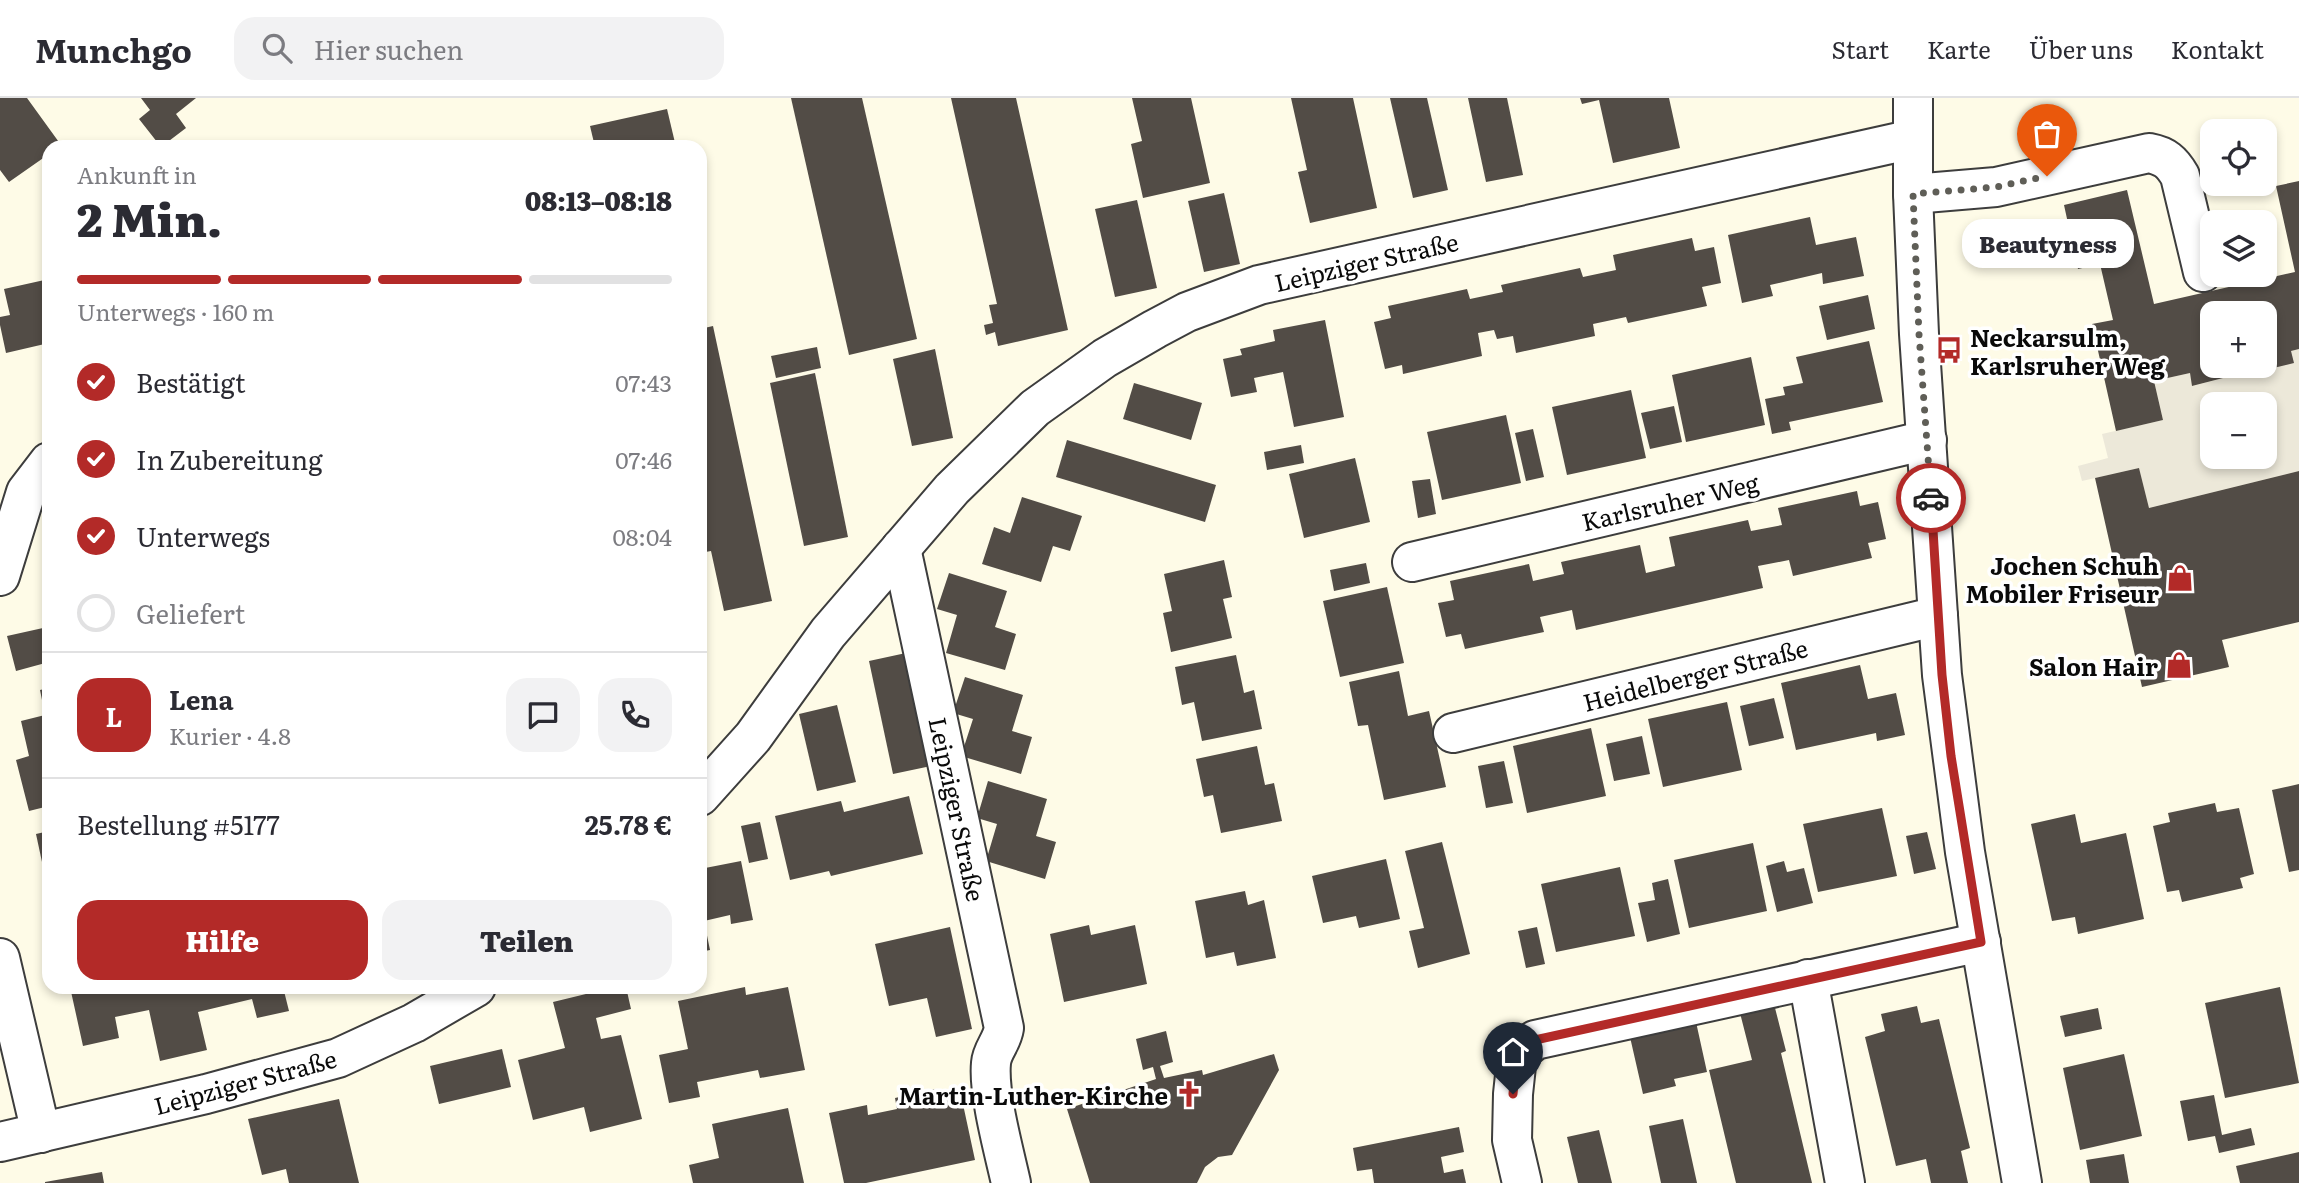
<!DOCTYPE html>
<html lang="de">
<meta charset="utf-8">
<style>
:root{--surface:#fff;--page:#f2f2f3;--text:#2b2b33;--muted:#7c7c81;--line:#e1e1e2;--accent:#b32a28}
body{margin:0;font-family:Literata,serif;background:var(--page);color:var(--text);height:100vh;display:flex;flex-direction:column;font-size:26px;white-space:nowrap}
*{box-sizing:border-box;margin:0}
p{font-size:23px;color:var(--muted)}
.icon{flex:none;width:38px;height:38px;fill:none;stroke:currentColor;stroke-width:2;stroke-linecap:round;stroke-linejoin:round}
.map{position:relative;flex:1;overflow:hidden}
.details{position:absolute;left:42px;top:42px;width:665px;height:854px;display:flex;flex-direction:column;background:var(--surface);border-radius:21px;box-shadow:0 4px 10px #0003}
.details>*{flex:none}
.buttons{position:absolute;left:2200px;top:21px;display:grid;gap:14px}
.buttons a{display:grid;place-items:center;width:77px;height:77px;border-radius:14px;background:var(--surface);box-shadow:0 4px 10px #0003;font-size:35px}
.pin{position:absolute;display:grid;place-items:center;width:60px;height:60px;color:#fff;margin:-72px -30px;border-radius:50% 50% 50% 0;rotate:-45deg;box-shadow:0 0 7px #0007}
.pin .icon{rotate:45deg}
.courier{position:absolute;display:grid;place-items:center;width:70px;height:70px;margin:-35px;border:5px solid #b32a28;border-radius:50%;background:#fff;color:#222;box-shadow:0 2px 9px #0007}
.bubble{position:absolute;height:49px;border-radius:21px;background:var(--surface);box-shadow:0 4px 10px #0003;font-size:23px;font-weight:800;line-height:49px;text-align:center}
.overview em{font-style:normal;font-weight:800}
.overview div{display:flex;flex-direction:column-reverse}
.overview{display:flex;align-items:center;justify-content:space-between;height:119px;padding:0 35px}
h1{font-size:46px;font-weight:800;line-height:52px}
.bar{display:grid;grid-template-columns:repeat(4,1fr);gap:10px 7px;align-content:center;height:84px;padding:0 35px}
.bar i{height:9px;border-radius:5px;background:var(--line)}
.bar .active{background:var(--accent)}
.bar p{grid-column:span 4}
.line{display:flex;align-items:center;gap:18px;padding:0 35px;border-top:2px solid var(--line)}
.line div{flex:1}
.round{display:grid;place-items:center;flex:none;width:74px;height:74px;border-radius:21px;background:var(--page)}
ol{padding:0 35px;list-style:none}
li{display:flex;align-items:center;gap:21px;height:77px}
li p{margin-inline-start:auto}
li .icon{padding:7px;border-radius:50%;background:var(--accent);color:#fff;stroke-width:4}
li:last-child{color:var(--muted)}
li i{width:38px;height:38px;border:4px solid var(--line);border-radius:50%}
.primary-button{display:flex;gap:14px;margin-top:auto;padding:14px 35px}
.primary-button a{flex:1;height:80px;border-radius:21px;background:var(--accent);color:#fff;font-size:28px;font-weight:800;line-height:80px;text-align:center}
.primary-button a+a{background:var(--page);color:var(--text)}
header{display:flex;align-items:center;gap:42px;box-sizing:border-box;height:98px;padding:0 35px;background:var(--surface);border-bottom:2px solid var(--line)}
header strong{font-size:33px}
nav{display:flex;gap:38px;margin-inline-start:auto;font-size:24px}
.search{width:490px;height:63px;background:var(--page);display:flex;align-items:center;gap:18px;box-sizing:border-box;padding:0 24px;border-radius:21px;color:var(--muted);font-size:26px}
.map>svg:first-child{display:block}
.plaza{fill:#ece8d9;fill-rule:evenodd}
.building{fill:#524c46}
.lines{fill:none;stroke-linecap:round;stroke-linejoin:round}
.minor-casing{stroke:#3d3d3d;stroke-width:42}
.minor{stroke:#fff;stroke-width:38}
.done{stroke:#5f5e57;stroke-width:7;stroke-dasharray:0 12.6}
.route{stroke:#b32a28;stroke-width:9}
.labels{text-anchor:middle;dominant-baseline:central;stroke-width:7;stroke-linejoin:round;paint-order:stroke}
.street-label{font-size:24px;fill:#0a0a0a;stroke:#fff}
.poi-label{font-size:24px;font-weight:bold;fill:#0a0a0a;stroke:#fff;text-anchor:end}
</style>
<header>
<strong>Munchgo</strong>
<div class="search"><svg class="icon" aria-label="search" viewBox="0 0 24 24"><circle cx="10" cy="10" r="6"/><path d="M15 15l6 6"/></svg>Hier suchen</div>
<nav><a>Start</a><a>Karte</a><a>Über uns</a><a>Kontakt</a></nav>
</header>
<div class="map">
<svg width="2299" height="1085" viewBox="0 0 2299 1085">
<rect width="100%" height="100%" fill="#fefbe7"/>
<path class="plaza" d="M2299,251V373L2149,410L2139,370L2082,383L2078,368L2108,360L2102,336L2163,322L2154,283L2190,275L2193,288L2223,280L2220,268H2264L2265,271L2291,253ZM2212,306H2264V359H2212Z"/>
<g class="building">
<path d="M0,0H27L61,47L49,49V56L9,84L0,72Z"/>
<path d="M141,0H196L176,16L186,30L161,49L139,21L150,12Z"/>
<path d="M791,0H862L917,241L849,257Z"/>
<path d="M951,0H1016L1068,232L998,248L995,234L986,237L984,227L993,225L989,207L997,206Z"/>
<path d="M1132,0H1191L1210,85L1143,100L1131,46L1142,43Z"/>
<path d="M1291,0H1353L1377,110L1310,125L1298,74L1307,72Z"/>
<path d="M1390,0H1427L1448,92L1413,100Z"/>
<path d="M1468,0H1507L1523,77L1486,84Z"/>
<path d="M1580,0H1669L1680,50L1613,65L1599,2L1582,6Z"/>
<path d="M667,11L676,49H595L590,28Z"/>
<path d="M2299,83V251L2291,253L2294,265L2265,272L2264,215H2212V268H2220L2223,280L2192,288L2190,275L2154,283L2163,322L2116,333L2092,226L2113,222L2100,166L2078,171L2064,107L2127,92L2154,206L2295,174L2276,88Z"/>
<path d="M1224,95L1240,166L1204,174L1188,103Z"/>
<path d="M1137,102L1157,190L1115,199L1095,111Z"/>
<path d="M1810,119L1816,147L1856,139L1864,178L1823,186L1822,175L1770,187L1773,198L1742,205L1728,137Z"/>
<path d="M1692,140L1695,153L1714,149L1721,185L1702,189L1707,208L1628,225L1626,219L1593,226L1595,238L1516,255L1513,238L1497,241L1494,232L1478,235L1482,258L1403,276L1402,267L1385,271L1374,224L1391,220L1388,208L1467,191L1470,201L1503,194L1501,187L1580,170L1583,179L1616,172L1613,157Z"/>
<path d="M49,181V245L6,255L0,227V219L10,217L4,191Z"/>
<path d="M1868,197L1875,231L1827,242L1819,208Z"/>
<path d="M1325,222L1344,319L1294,329L1283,274L1254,280L1257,294L1231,299L1223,261L1242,257L1240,251L1275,243L1273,232Z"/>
<path d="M713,228L772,503L724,513L711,453L700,455V231Z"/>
<path d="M1869,243L1883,304L1789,324L1791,332L1772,336L1765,301L1785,297L1783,289L1803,285L1796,259Z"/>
<path d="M817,249L821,270L776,280L771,258Z"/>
<path d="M935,251L953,340L912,348L893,261Z"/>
<path d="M1751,259L1765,327L1686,344L1672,277Z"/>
<path d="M815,275L848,439L804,448L770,285Z"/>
<path d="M1134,285L1202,305L1191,342L1123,321Z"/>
<path d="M1631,292L1646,360L1567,377L1552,309Z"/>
<path d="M1674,308L1682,344L1650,351L1641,315Z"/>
<path d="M1506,317L1521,385L1442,402L1427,334Z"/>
<path d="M1533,331L1544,379L1526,383L1515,335Z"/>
<path d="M1067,342L1216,387L1205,424L1056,379Z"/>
<path d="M1301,347L1304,365L1267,372L1264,354Z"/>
<path d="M1355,360L1370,424L1304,440L1289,376Z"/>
<path d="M2139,370L2149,410L2299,373V524L2222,542L2229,569L2142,589L2095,380Z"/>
<path d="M1430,381L1436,416L1418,420L1412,383Z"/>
<path d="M1857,393L1860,408L1878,404L1886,441L1868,445L1872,460L1793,478L1789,462L1758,468L1763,490L1576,532L1572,512L1540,519L1544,534L1465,551L1461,536L1446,539L1438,505L1454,502L1450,483L1529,466L1533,483L1564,476L1561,464L1640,447L1646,475L1675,468L1669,439L1748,422L1751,433L1782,427L1778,410Z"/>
<path d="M1022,399L1082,418L1070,453L1053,448L1041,484L982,466L994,429L1010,435Z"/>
<path d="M1224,462L1232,499L1223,501L1232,540L1171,554L1163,515L1172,513L1164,476Z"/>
<path d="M1366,465L1370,485L1334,493L1330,472Z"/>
<path d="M949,475L1007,493L995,529L1016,536L1005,572L946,555L957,517L937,511Z"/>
<path d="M1387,489L1404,565L1340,579L1323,503Z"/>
<path d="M43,530L47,547H49V564L16,573L7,538Z"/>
<path d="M906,555L931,668L893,676L869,563Z"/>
<path d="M1236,557L1244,595L1254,592L1262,631L1202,643L1194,604L1182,607L1175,569Z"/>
<path d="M1860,567L1868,601L1896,595L1905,637L1877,643L1876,635L1796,652L1781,585Z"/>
<path d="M1399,573L1408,618L1429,613L1446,689L1384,702L1368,627L1358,628L1349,584Z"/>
<path d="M965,579L1023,597L1012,633L1032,639L1021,676L961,658L973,621L953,615Z"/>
<path d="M49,590V708L29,713L16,662L29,658L21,623L45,617L40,592Z"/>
<path d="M1774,600L1784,640L1749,648L1740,608Z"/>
<path d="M1727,604L1742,672L1663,689L1648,621Z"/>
<path d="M837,607L856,684L817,693L799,616Z"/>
<path d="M1591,630L1606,698L1527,715L1513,648Z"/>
<path d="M1642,638L1650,676L1614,683L1606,646Z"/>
<path d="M1257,648L1265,687L1274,685L1282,723L1221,735L1213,697L1204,699L1196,661Z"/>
<path d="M1504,663L1513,705L1486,710L1478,668Z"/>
<path d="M988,683L1047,701L1036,738L1056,744L1045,781L986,763L997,726L977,720Z"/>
<path d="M2299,686V772L2289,774L2272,692Z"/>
<path d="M909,698L923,756L831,778L829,773L790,782L775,718L841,703L844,714Z"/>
<path d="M2215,705L2217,714L2239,710L2254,776L2240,780L2243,790L2182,804L2179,792L2167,794L2153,728L2170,724L2168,715Z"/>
<path d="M1882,710L1897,778L1818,794L1803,726Z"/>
<path d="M2075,716L2081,745L2126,735L2144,821L2078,836L2075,819L2052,823L2031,726Z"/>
<path d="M760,724L768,761L749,765L741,728Z"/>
<path d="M49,733V792H48L36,736Z"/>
<path d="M1927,734L1936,771L1914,776L1906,738Z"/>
<path d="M1442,744L1470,856L1418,870L1409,833L1424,830L1405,753Z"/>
<path d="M1753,745L1767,813L1689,830L1674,762Z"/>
<path d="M1386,761L1400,821L1359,830L1356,818L1323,825L1312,778Z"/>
<path d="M741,763L753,822L731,826L730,817L704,823L710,852L700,854V771Z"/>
<path d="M1784,763L1787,774L1804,770L1813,805L1777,814L1766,768Z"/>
<path d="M1620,769L1635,838L1556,854L1541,786Z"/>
<path d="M1668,781L1680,836L1647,844L1638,805L1655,802L1652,785Z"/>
<path d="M1245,793L1248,807L1264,802L1276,860L1237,868L1234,854L1206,860L1195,803Z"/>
<path d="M1089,827L1091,837L1135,827L1147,886L1064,904L1050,836Z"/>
<path d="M950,829L972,931L936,939L927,900L889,908L875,846Z"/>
<path d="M1537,829L1545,866L1526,870L1518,833Z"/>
<path d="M70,889H283L289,913L257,920L252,901L198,914L207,952L160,963L149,912L115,919L119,940L83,948Z"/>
<path d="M589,889H626L631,911L596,920L601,941L621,937L642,1021L590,1034L584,1009L533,1022L518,962L565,950L553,904L590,895Z"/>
<path d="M745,889L746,897L788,889L805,972L760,980L758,972L697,984L700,999L669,1005L659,957L688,951L678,903Z"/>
<path d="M2280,889L2299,985L2225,1000L2205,905Z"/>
<path d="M1774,906L1786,953L1781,955L1812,1085H1736L1709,972L1752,962L1740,915Z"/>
<path d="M1917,908L1921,925L1939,921L1970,1050L1961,1053L1968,1085H1931L1926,1061L1896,1068L1865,939L1885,933L1881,916Z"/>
<path d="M2098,910L2102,931L2065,939L2060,918Z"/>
<path d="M1696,924L1707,974L1674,981L1676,988L1643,996L1630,939Z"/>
<path d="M1166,933L1173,964L1160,968L1164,980L1202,972L1203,977L1274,956L1279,972L1232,1057L1218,1059L1205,1069L1197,1085H1090L1067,1011L1156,981L1153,969L1143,972L1136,941Z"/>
<path d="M502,951L511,989L439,1006L430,968Z"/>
<path d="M2124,956L2142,1038L2080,1052L2063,970Z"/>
<path d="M936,991L938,1002L961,997L975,1062L866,1085H844L829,1015L867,1007L868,1017L897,1011L895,1000Z"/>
<path d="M2214,997L2222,1037L2251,1030L2255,1047L2219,1055L2215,1038L2188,1043L2180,1003Z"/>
<path d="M339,1001L359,1085H289L286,1071L262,1077L248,1021Z"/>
<path d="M788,1010L804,1085H693L689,1067L719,1060L712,1026Z"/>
<path d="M1683,1021L1697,1085H1661L1649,1028Z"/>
<path d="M1459,1029L1464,1054L1441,1059L1444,1075L1463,1071L1466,1085H1374L1372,1071L1357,1073L1353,1050Z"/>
<path d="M1599,1032L1612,1085H1578L1567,1039Z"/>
<path d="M2299,1054V1085H2240L2236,1068Z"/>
<path d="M2124,1056L2129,1085H2090L2086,1062Z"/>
<path d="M102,1074L104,1085H45V1084Z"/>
</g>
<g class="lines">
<defs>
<g id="minor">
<path d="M1913,0V96L1919,236L1942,577L1965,754L2022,1085"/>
<path d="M1913,96L1996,89L2149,55C2165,58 2172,64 2180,78L2203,174"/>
<path d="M901,450L1004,930C1002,944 992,952 991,965C988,996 1004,1053 1011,1085"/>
<path d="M1412,464L1927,342"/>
<path d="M0,478L26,394L49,364"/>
<path d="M1453,635L1938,518"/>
<path d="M700,698L753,639L828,535L952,391L1035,310L1105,260L1155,231L1187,214L1259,187L1913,41"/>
<path d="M0,860L41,1035"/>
<path d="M1808,881L1845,1085"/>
<path d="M0,1044L206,996L338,960L414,925L476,889"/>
<path d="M1522,1085L1512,1042L1513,996L1516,968L1520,954L1535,942L1981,844"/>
</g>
</defs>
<use href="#minor" class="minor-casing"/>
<use href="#minor" class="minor"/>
</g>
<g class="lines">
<path class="done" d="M1931,400L1919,236L1913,96L1996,89L2047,78"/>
<path class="route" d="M1513,996C1516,969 1512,960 1535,942L1981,844L1951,658L1942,577L1931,400"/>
</g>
<defs>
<symbol id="bus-bare" viewBox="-9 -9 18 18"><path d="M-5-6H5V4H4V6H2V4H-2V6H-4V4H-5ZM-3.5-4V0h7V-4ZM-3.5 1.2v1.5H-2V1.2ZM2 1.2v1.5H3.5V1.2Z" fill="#b32a28" stroke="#fff" stroke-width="2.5" paint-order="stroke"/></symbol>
<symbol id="shop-bare" viewBox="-9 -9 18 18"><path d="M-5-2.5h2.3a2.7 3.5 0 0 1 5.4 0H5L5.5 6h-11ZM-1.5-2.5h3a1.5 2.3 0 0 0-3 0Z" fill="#b32a28" stroke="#fff" stroke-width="2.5" paint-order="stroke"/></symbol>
<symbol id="church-bare" viewBox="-9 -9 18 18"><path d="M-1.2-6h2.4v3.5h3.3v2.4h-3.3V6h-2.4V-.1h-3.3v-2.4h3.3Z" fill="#b32a28" stroke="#fff" stroke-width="2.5" paint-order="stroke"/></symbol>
</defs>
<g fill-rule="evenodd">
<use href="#bus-bare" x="1930" y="233" width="38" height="38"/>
<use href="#shop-bare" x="2161" y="461" width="38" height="38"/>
<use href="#shop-bare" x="2160" y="548" width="38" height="38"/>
<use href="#church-bare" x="1170" y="977" width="38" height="38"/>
</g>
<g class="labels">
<g class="street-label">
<text transform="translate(1366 163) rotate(-13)">Leipziger Straße</text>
<text transform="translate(1670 403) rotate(-13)">Karlsruher Weg</text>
<text transform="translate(1695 576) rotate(-14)">Heidelberger Straße</text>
<text transform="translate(958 711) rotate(78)">Leipziger Straße</text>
<text transform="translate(245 983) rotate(-15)">Leipziger Straße</text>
</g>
<g class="poi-label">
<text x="1970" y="238" text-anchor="start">Neckarsulm,<tspan x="1970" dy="28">Karlsruher Weg</tspan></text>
<text x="2159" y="466">Jochen Schuh<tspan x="2159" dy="28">Mobiler Friseur</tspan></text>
<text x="2158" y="567">Salon Hair</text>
<text x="1168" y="996">Martin-Luther-Kirche</text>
</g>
</g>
</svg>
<div class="buttons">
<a><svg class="icon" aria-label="locate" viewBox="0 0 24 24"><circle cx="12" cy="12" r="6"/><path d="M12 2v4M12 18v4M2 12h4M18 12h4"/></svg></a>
<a><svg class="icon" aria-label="layers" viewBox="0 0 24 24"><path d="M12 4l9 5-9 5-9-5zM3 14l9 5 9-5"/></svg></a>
<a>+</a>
<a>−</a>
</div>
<div class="pin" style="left:2047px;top:78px;background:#ea580c"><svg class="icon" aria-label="bag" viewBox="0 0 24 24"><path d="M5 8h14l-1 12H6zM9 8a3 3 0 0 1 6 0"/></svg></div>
<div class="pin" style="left:1513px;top:996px;background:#1f2937"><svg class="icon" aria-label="home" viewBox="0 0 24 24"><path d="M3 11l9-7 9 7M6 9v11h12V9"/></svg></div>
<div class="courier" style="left:1931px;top:400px"><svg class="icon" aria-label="car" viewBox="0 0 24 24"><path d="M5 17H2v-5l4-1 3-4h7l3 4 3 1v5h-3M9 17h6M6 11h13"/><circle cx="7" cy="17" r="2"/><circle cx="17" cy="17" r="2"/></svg></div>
<div class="bubble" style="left:1962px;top:121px;width:172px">Beautyness</div>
<section class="details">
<div class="overview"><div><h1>2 Min.</h1><p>Ankunft in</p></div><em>08:13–08:18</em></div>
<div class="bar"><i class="active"></i><i class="active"></i><i class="active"></i><i></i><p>Unterwegs · 160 m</p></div>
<ol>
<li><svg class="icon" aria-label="check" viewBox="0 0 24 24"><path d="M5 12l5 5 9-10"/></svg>Bestätigt<p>07:43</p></li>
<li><svg class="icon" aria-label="check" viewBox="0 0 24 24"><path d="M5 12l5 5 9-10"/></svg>In Zubereitung<p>07:46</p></li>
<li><svg class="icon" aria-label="check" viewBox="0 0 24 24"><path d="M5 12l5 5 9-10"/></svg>Unterwegs<p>08:04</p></li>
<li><i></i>Geliefert</li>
</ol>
<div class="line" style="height:126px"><b class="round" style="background:var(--accent);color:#fff">L</b><div><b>Lena</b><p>Kurier · 4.8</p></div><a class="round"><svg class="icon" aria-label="chat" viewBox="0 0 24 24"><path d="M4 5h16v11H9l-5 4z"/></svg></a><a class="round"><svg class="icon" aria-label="phone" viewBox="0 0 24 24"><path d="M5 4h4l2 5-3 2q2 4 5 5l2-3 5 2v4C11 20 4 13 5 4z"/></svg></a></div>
<div class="line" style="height:91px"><div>Bestellung #5177</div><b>25.78 €</b></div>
<div class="primary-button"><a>Hilfe</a><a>Teilen</a></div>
</section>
</div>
